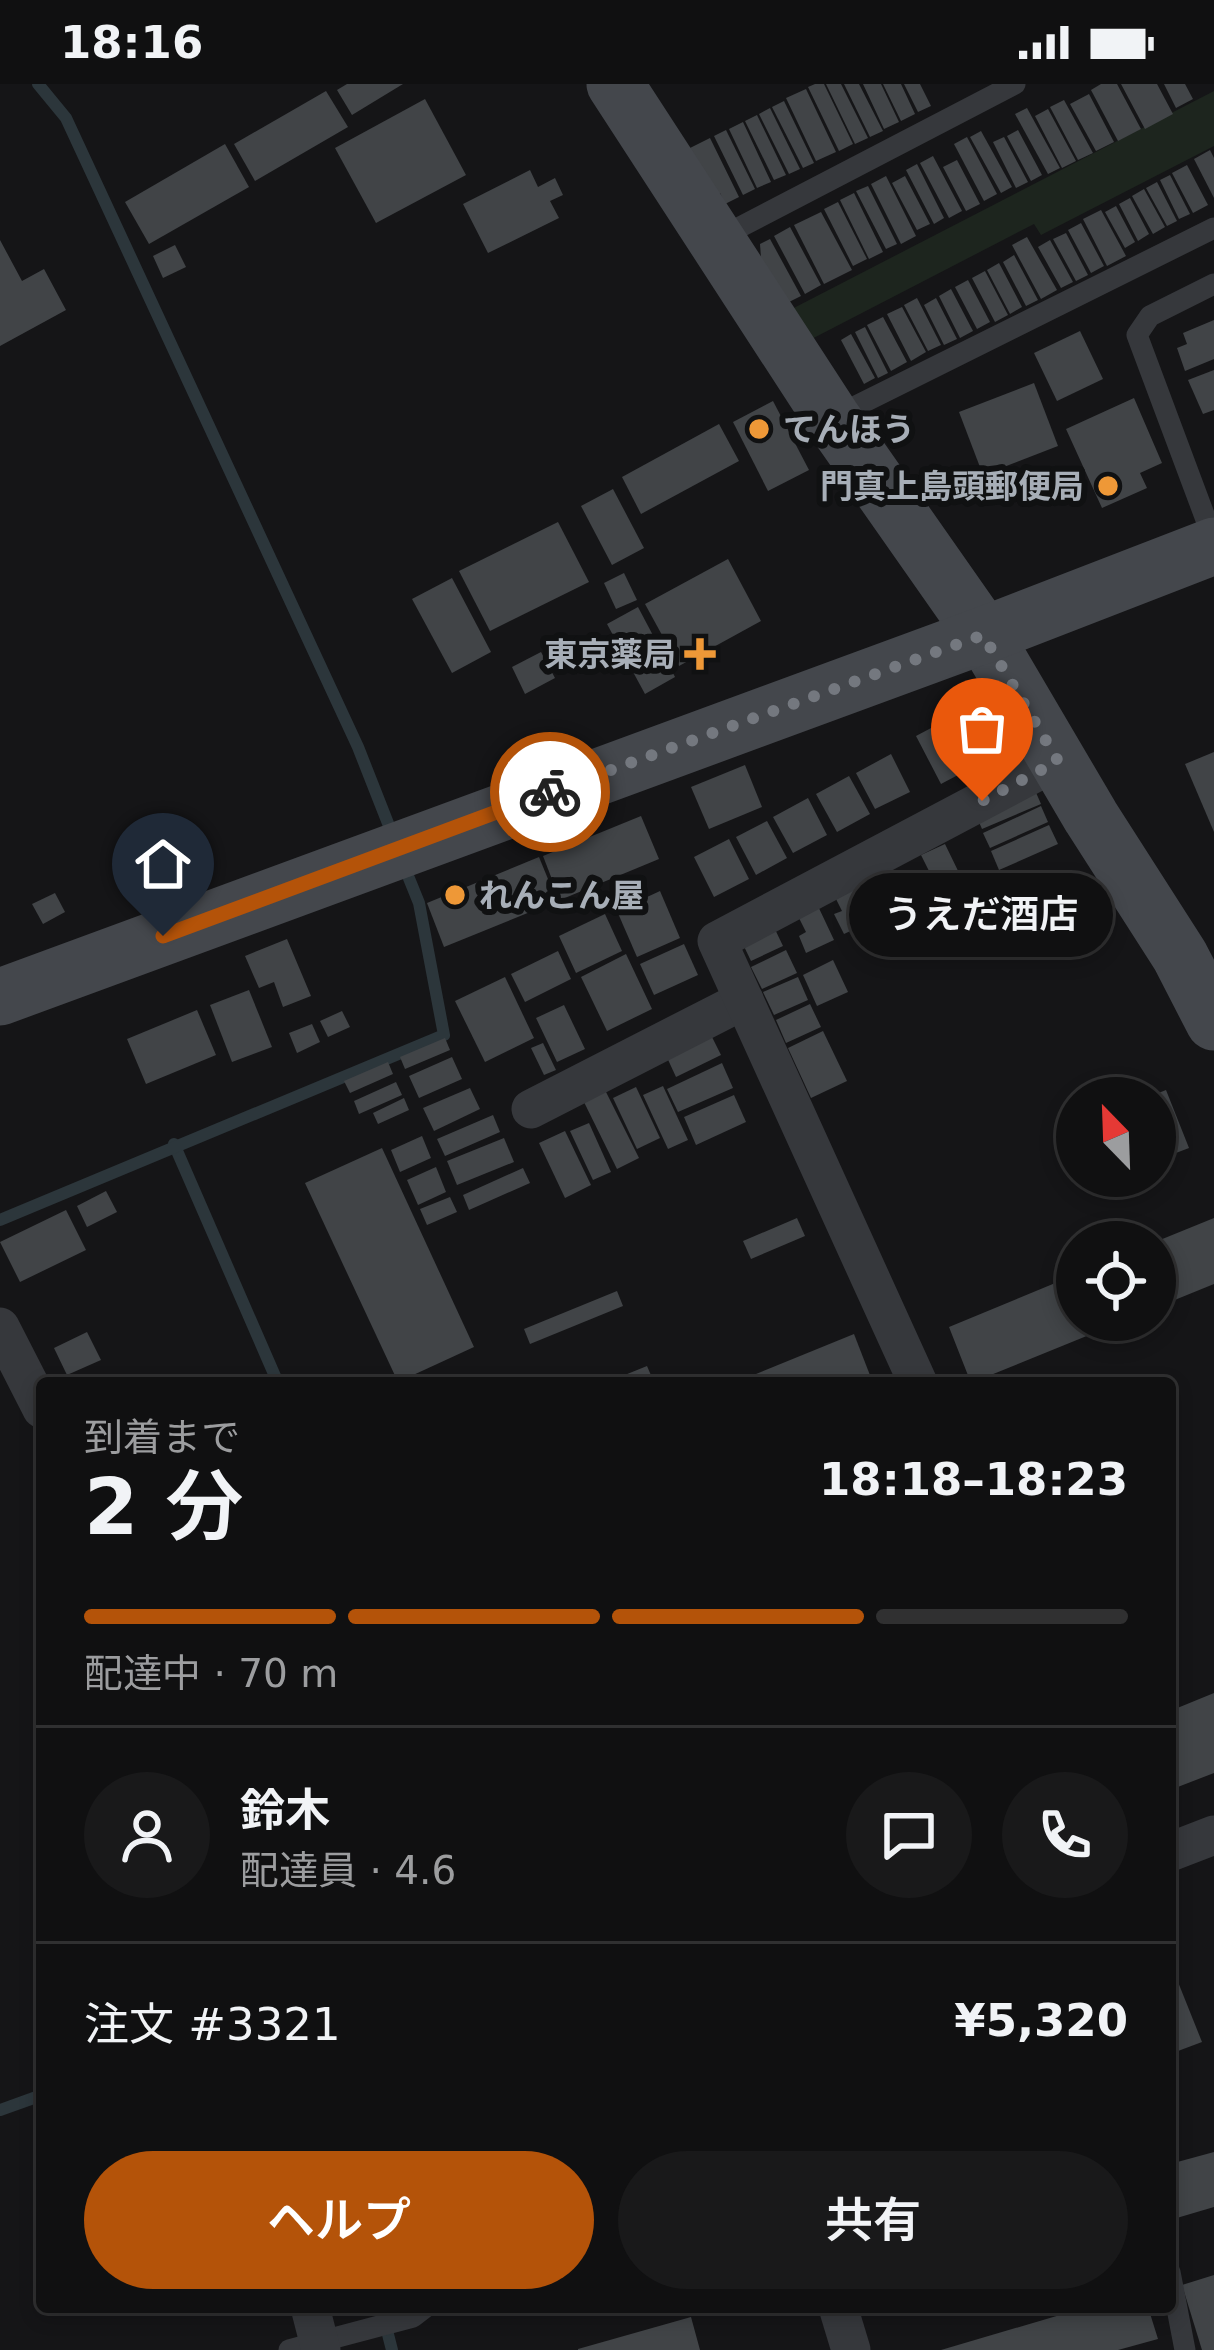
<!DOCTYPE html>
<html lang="ja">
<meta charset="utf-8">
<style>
:root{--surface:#101011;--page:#19191a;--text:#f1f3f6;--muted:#9c9d9f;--line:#303031;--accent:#b45309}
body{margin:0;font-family:"DejaVu Sans","Noto Sans JP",sans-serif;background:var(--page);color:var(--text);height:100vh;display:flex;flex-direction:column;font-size:45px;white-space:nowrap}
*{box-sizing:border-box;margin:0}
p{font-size:39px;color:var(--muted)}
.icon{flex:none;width:66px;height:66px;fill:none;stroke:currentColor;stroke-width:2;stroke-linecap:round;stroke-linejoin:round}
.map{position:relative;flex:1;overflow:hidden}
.drawer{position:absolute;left:36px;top:1293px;width:1140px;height:936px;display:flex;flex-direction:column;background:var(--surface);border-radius:12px;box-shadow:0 6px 18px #0003,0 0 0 3px var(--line)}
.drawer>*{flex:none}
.needle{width:78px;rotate:337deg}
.buttons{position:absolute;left:1056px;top:993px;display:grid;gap:24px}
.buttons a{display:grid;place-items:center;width:120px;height:120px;border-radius:50%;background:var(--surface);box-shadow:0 6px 18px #0003,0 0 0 3px var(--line);font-size:60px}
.pin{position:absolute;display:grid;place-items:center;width:102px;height:102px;color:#fff;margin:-123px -51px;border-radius:50% 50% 50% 0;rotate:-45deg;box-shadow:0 0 12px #0007}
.pin .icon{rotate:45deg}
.courier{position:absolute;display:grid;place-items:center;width:120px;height:120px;margin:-60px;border:9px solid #b45309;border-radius:50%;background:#fff;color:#222;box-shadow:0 3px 15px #0007}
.bubble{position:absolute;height:84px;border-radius:42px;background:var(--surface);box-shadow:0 6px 18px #0003,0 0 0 3px var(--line);font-size:39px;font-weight:600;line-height:84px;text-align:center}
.headline em{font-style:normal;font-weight:600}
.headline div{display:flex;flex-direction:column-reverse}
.headline{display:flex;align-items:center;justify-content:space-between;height:204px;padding:0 48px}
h1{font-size:78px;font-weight:600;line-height:90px}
.bar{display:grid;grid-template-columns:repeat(4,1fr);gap:18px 12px;align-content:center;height:144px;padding:0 48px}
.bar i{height:15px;border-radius:9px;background:var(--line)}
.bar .on{background:var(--accent)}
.bar p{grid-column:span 4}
.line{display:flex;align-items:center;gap:30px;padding:0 48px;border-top:3px solid var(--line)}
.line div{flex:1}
.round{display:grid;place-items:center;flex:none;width:126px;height:126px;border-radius:63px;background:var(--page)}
.primary-button{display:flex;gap:24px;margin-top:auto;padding:24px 48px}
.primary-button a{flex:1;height:138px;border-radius:72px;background:var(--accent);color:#fff;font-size:48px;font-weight:600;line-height:138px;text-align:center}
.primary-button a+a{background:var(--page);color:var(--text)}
.status{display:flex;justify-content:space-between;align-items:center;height:84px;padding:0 60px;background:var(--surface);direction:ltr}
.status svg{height:33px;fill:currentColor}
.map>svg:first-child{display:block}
.green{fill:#1d251e}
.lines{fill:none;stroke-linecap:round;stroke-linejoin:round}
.stream{stroke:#2c363b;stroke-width:12}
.building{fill:#414447}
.lane{stroke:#36383c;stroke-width:21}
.street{stroke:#36383c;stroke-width:39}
.secondary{stroke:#44474c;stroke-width:57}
.done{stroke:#74787f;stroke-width:12;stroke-dasharray:0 21.6}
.route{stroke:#b45309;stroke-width:15}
.poi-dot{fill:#ee9837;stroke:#101112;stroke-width:4.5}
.labels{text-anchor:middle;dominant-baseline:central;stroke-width:12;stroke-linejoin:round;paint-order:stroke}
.poi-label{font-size:33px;font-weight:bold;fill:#a7aeb7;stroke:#101112;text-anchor:start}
</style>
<div class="status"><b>18:16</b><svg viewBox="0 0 49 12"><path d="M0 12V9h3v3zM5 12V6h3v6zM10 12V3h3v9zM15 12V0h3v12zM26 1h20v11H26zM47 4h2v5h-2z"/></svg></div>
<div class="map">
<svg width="1214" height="2266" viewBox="0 0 1214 2266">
<rect width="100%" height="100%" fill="#151517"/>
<path class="green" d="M1214,7V62L1041,151L1034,140L802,260L786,228Z"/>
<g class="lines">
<g class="stream">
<path d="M38,0L66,34L358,663L393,752"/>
<path d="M174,1060L278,1299"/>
<path d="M0,1136L444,951L419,819L404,782"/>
<path d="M0,2026L42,2011"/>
<path d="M381,2223L392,2266"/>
</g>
</g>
<g class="building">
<path d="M347,0H403L352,31L337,6Z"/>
<path d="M815,0H824L853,60L839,67L808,3Z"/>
<path d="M826,0H841L868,54L855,60Z"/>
<path d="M844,0H859L883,47L870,53Z"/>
<path d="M863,0H881L899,38L884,45Z"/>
<path d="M883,0H901L915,30L901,37Z"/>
<path d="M904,0H920L931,22L918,28Z"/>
<path d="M1101,0H1117L1141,45L1118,57L1091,6Z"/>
<path d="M1121,0H1157L1173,30L1145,45Z"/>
<path d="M1164,0H1185L1193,15L1176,24Z"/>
<path d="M806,5L836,68L816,77L786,14Z"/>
<path d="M326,7L348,43L255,97L234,60Z"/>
<path d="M1089,10L1114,58L1096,67L1070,20Z"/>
<path d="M425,15L466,91L376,139L335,64Z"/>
<path d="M1064,16L1093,69L1078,76L1050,23Z"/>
<path d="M784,17L814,79L803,84L772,23Z"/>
<path d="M770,24L800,85L789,90L759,30Z"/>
<path d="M1027,24L1060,84L1048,90L1015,30Z"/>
<path d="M1048,25L1076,77L1062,84L1035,32Z"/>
<path d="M757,31L786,91L774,96L745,37Z"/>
<path d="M743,38L771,98L757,104L729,45Z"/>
<path d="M726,46L755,105L743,111L714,52Z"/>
<path d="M1018,46L1042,91L1031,97L1007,52Z"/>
<path d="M981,47L1012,103L1001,109L970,53Z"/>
<path d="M967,53L997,110L984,117L954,60Z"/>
<path d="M1004,53L1028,98L1016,104L993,58Z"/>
<path d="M710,54L739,113L725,120L720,109L709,114L686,66Z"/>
<path d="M225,60L249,103L149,160L125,118Z"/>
<path d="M1210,66L1214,74V114L1194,75Z"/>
<path d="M933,72L962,127L949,134L920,79Z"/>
<path d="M957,76L980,120L966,127L943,83Z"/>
<path d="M917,80L944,134L934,140L906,86Z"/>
<path d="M1187,81L1208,121L1193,129L1172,89Z"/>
<path d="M530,86L538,103L555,94L563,111L550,117L559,134L488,169L463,120Z"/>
<path d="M1170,91L1190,130L1179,135L1160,96Z"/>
<path d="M886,92L916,152L901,160L871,100Z"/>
<path d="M905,92L930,140L917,146L892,99Z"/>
<path d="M1157,98L1177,137L1167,142L1146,104Z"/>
<path d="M868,102L897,160L886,165L856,107Z"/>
<path d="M1144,105L1165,143L1153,150L1132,112Z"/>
<path d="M854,109L883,168L869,175L840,116Z"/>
<path d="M1130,114L1149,150L1138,157L1119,120Z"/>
<path d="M838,118L867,175L853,182L824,125Z"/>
<path d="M1116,122L1135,158L1125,164L1105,128Z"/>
<path d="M1101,126L1126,172L1107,182L1083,135Z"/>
<path d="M821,128L852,186L824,200L794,141Z"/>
<path d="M1081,139L1104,182L1091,189L1068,146Z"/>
<path d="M790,143L821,201L805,210L774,152Z"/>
<path d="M1066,149L1088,191L1076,197L1053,155Z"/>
<path d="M1027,153L1057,206L1041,215L1012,161Z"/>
<path d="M770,155L801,212L781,222L762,187L760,160Z"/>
<path d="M0,156L22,197L44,185L66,226L0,262Z"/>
<path d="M1050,156L1073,198L1061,204L1038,163Z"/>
<path d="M175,161L186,183L163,194L153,172Z"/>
<path d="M1014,171L1038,216L1026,222L1003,178Z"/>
<path d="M999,179L1022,223L1010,230L987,186Z"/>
<path d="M985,187L1008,231L995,238L972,194Z"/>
<path d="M968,196L990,238L977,245L955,203Z"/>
<path d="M951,205L973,247L960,254L939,212Z"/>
<path d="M917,214L941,261L928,267L904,221Z"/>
<path d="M936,214L957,255L944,261L924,221Z"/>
<path d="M902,223L926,268L911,277L887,230Z"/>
<path d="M883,233L907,278L891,287L867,241Z"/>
<path d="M1214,236V275L1185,287L1177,264L1187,260L1183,249Z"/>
<path d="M865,243L888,289L878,294L855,248Z"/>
<path d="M1080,247L1103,295L1057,317L1034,269Z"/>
<path d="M851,250L875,294L864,300L841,256Z"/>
<path d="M1214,286V326L1203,330L1188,296Z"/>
<path d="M1034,299L1058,362L983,391L959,328Z"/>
<path d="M1134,314L1162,379L1140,389L1147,404L1102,424L1066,345Z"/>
<path d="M773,317L809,386L768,407L733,338Z"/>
<path d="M719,340L739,377L641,430L622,393Z"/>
<path d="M613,405L644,464L612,481L581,422Z"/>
<path d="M558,438L589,498L490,547L459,487Z"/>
<path d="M728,475L761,537L679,582L645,520Z"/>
<path d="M624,489L637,516L616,525L604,499Z"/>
<path d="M452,494L491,568L452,589L412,515Z"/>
<path d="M638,523L675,593L645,610L607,540Z"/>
<path d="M541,568L555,594L525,610L512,583Z"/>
<path d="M965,626L990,674L941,700L916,652Z"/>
<path d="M1214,668V748L1185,680Z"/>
<path d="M891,670L910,708L875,725L856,689Z"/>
<path d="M745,681L762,723L709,745L691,703Z"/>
<path d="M849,692L870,730L837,748L816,710Z"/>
<path d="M1034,704L1041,720L982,745L975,729Z"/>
<path d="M808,714L827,751L793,769L773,733Z"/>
<path d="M1041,722L1048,738L990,764L983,749Z"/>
<path d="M641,732L659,775L560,816L543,772Z"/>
<path d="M767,737L787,774L756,791L736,753Z"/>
<path d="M1049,741L1058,760L999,786L991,767Z"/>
<path d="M729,755L749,795L714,813L694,773Z"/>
<path d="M945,760L962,795L933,810L922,790L929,787L921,771Z"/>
<path d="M539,773L557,817L444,863L427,819Z"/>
<path d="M859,799L876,835L844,850L834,830L842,827L834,811Z"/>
<path d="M660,807L680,854L637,873L617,827Z"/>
<path d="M55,809L65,828L43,840L32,820Z"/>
<path d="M817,820L834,856L806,869L799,852L806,848L797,830Z"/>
<path d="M605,830L622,867L576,889L559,852Z"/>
<path d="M772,839L783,862L751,877L740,854Z"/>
<path d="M287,855L311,912L283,923L274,898L259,904L245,872Z"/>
<path d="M684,860L698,891L654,911L640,880Z"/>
<path d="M786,866L797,889L762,905L751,883Z"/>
<path d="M558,867L571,895L525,918L511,890Z"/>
<path d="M626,870L652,925L607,947L581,893Z"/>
<path d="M833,876L848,908L817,922L803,891Z"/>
<path d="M505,893L534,954L485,978L455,917Z"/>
<path d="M798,893L808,916L774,931L763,908Z"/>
<path d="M249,906L272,963L232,978L210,921Z"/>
<path d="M810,920L821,943L786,959L776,936Z"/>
<path d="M564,921L585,965L557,978L536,934Z"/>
<path d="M197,926L216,971L146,1000L127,955Z"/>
<path d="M342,927L350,943L328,953L320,937Z"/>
<path d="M312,940L320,958L297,969L289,949Z"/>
<path d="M708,945L721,971L676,993L664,967Z"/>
<path d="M823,947L847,997L811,1014L788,964Z"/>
<path d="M445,954L450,966L405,985L400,973Z"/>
<path d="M543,959L556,986L544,991L531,964Z"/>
<path d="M452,973L462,995L419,1014L409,992Z"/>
<path d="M388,978L393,990L350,1009L344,997Z"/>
<path d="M722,979L733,1004L678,1028L667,1005Z"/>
<path d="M396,998L402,1011L359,1030L354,1017Z"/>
<path d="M602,1000L639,1074L617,1085L580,1010Z"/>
<path d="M663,1002L688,1056L668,1065L643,1011Z"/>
<path d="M636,1003L660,1054L637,1065L613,1014Z"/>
<path d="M470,1004L480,1025L434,1047L423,1024Z"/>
<path d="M1166,1006L1189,1064L1168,1072L1155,1038V1014H1146Z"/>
<path d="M734,1011L746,1038L696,1061L684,1033Z"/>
<path d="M404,1014L409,1026L378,1040L373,1029Z"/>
<path d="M493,1031L500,1048L445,1072L437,1055Z"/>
<path d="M589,1039L611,1088L593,1096L570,1047Z"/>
<path d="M565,1047L591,1101L565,1114L539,1059Z"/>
<path d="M422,1052L431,1074L400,1088L391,1066Z"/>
<path d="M504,1054L514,1078L457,1101L447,1077Z"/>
<path d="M382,1064L474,1263L398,1298L305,1099Z"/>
<path d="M436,1083L446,1108L418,1121L407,1096Z"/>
<path d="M523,1084L530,1099L469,1126L463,1111Z"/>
<path d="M106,1107L117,1128L87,1143L77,1122Z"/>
<path d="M450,1113L457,1128L427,1141L420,1125Z"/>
<path d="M66,1126L86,1166L20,1198L0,1158Z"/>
<path d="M797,1134L805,1152L751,1175L743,1157Z"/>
<path d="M1214,1134V1200L1155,1224V1158Z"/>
<path d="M1077,1190V1236H1126L971,1299L949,1243Z"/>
<path d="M617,1207L623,1222L530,1260L524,1245Z"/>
<path d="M87,1248L101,1276L67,1291L54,1264Z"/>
<path d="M854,1250L873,1299H734Z"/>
<path d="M647,1282L653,1296L605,1299Z"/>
<path d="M1214,1609V1689L1170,1706V1627Z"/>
<path d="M1170,1878L1202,1958L1170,1970Z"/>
<path d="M1214,2068V2123L1170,2136V2080Z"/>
<path d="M1214,2191V2266H1202L1182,2201Z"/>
<path d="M1087,2223H1148L1158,2255L1118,2266H941Z"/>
<path d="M691,2233L700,2266H578V2265Z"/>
</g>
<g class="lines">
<g class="lane">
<path d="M717,155L1015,0"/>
<path d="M832,334L1214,144"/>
<path d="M1214,457L1137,251L1150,232L1214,200"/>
<path d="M1170,2188L1185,2266"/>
<path d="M289,2266L413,2233L426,2223"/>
</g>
<g class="street">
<path d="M531,1025L744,916"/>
<path d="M0,1243L42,1325"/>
<path d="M918,1299L717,857L1057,677"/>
<path d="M1170,1768L1214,1751"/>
<path d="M310,2223L321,2266"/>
<path d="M838,2223L851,2266"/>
</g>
<g class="secondary">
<path d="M615,0L832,334L984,551L1091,733L1180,872L1214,938"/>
<path d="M0,913L984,551L1214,462"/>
</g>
</g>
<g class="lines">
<path class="done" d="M550,708L983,551L1058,677L982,717"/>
<path class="route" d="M163,852L550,708"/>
</g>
<g class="poi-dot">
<circle cx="759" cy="345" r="12"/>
<circle cx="1108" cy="402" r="12"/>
<path d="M694 552h12v12h12v12h-12v12h-12v-12h-12v-12h12z"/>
<circle cx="455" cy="811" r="12"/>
</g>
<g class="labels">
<g class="poi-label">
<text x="783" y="345">てんほう</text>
<text x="1084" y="402" text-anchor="end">門真上島頭郵便局</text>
<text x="676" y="570" text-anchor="end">東京薬局</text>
<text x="479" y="811">れんこん屋</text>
</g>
</g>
</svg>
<div class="buttons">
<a><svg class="needle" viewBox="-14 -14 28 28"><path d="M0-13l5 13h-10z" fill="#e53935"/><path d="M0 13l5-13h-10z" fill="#9c9d9f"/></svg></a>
<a><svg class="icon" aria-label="locate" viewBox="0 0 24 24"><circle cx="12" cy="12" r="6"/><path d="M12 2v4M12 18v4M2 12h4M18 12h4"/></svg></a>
</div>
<div class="pin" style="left:982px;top:717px;background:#ea580c"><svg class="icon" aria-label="bag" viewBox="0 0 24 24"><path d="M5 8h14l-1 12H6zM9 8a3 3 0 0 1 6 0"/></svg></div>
<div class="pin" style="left:163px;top:852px;background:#1f2937"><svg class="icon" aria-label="home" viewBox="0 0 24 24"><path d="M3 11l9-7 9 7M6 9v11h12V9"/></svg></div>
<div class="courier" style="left:550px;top:708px"><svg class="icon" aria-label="bike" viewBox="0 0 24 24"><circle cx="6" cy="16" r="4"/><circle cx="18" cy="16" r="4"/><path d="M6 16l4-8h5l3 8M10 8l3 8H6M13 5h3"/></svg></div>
<div class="bubble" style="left:849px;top:789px;width:264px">うえだ酒店</div>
<section class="drawer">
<div class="headline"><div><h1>2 分</h1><p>到着まで</p></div><em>18:18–18:23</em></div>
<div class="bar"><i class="on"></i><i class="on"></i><i class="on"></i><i></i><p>配達中 · 70 m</p></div>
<div class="line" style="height:216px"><a class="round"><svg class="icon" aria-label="person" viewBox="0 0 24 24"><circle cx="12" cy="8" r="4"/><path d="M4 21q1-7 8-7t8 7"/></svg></a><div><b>鈴木</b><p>配達員 · 4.6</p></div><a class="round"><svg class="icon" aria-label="chat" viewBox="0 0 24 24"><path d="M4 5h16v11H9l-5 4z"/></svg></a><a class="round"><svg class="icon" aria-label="phone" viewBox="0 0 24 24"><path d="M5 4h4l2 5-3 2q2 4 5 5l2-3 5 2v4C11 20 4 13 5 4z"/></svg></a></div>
<div class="line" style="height:156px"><div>注文 #3321</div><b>¥5,320</b></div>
<div class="primary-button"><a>ヘルプ</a><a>共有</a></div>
</section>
</div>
